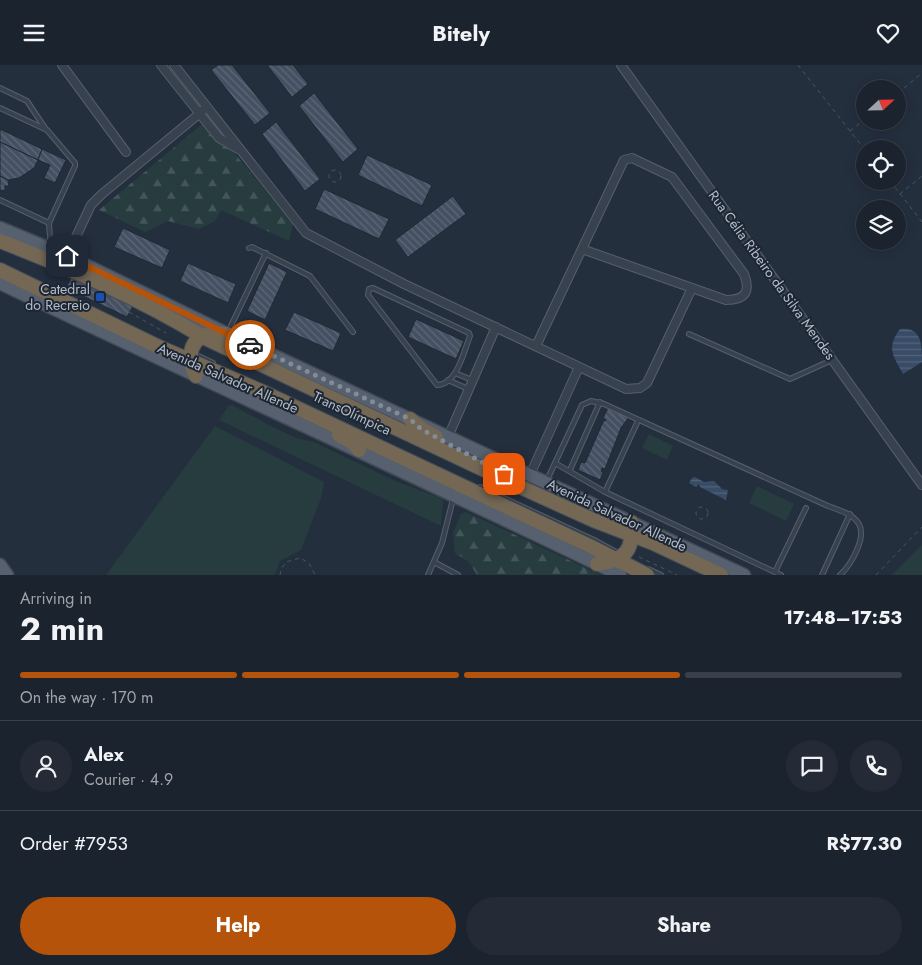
<!DOCTYPE html>
<meta charset="utf-8">
<style>
:root{--surface:#1b232e;--page:#242b36;--text:#f1f3f6;--muted:#a0a4aa;--line:#39404a;--accent:#b45309}
body{margin:0;font-family:Jost,sans-serif;background:var(--page);color:var(--text);height:100vh;display:flex;flex-direction:column;font-size:19px;white-space:nowrap}
*{box-sizing:border-box;margin:0}
p{font-size:16px;color:var(--muted)}
.icon{flex:none;width:28px;height:28px;fill:none;stroke:currentColor;stroke-width:2;stroke-linecap:round;stroke-linejoin:round}
.map{position:relative;height:510px;overflow:hidden}
.details{display:flex;flex-direction:column;background:var(--surface);flex:1}
.details>*{flex:none}
.needle{width:32px;rotate:68deg}
.fabs{position:absolute;left:856px;top:15px;display:grid;gap:10px}
.fabs a{display:grid;place-items:center;width:50px;height:50px;border-radius:50%;background:var(--surface);box-shadow:0 2px 12px #0003,0 0 0 1px var(--line);font-size:25px}
.pin{position:absolute;display:grid;place-items:center;width:42px;height:42px;color:#fff;margin:-21px;border-radius:10px;box-shadow:0 2px 8px #0006}
.courier{position:absolute;display:grid;place-items:center;width:50px;height:50px;margin:-25px;border:4px solid #b45309;border-radius:50%;background:#fff;color:#222;box-shadow:0 1px 6px #0007}
.overview em{font-style:normal;font-weight:700}
.overview div{display:flex;flex-direction:column-reverse}
.overview{display:flex;align-items:center;justify-content:space-between;height:85px;padding:0 20px}
h1{font-size:32px;font-weight:700;line-height:38px}
.bar{display:grid;grid-template-columns:repeat(4,1fr);gap:8px 5px;align-content:center;height:60px;padding:0 20px}
.bar i{height:6px;border-radius:4px;background:var(--line)}
.bar .on{background:var(--accent)}
.bar p{grid-column:span 4}
.line{display:flex;align-items:center;gap:12px;padding:0 20px;border-top:1px solid var(--line)}
.line div{flex:1}
.round{display:grid;place-items:center;flex:none;width:52px;height:52px;border-radius:26px;background:var(--page)}
.action{display:flex;gap:10px;margin-top:auto;padding:10px 20px}
.action a{flex:1;height:58px;border-radius:30px;background:var(--accent);color:#fff;font-size:20px;font-weight:700;line-height:58px;text-align:center}
.action a+a{background:var(--page);color:var(--text)}
header{display:flex;justify-content:space-between;align-items:center;height:65px;padding:0 20px;background:var(--surface);font-size:22px;font-weight:700}
.map>svg:first-child{display:block}
.grass{fill:#263c3f}
.forest{fill:url(#forest-firs)}
.water{fill:url(#water-rules)}
.building{fill:url(#building-back-hatch);stroke:#1f2835}
.lines{fill:none;stroke-linecap:round;stroke-linejoin:round}
.lane-casing{stroke:#565f6c;stroke-width:6}
.street-casing{stroke:#565f6c;stroke-width:10}
.primary-casing{stroke:#414a57;stroke-width:15}
.highway-casing{stroke:#434c59;stroke-width:16}
.path{stroke:#44595c;stroke-width:1;stroke-dasharray:4 4;stroke-linecap:butt}
.lane{stroke:#38414e;stroke-width:4}
.street{stroke:#38414e;stroke-width:8}
.primary{stroke:#56606e;stroke-width:12}
.highway{stroke:#746855;stroke-width:14}
.done{stroke:#828b98;stroke-width:5;stroke-dasharray:0 9}
.route{stroke:#b45309;stroke-width:6}
.transit-dot{fill:#1a4fb4;stroke:#1d2633;stroke-width:2}
.labels{text-anchor:middle;dominant-baseline:central;stroke-width:4;stroke-linejoin:round;paint-order:stroke}
.street-label{font-size:14px;fill:#b4bcc9;stroke:#1d2633}
.poi-label{font-size:14px;fill:#b4bcc9;stroke:#1d2633;text-anchor:end}
</style>
<header><svg class="icon" aria-label="menu" viewBox="0 0 24 24"><path d="M4 6h16M4 12h16M4 18h16"/></svg>Bitely<svg class="icon" aria-label="heart" viewBox="0 0 24 24"><path d="M12 20l-8-8c-3-5 5-10 8-4 3-6 11-1 8 4z"/></svg></header>
<div class="map">
<svg width="922" height="510" viewBox="0 0 922 510">
<defs>
<pattern id="forest-firs" width="22" height="20" patternUnits="userSpaceOnUse" patternTransform="scale(1.25)"><rect width="22" height="20" fill="#263c3f"/><path d="M5 1l3.5 6h-7zM16 11l3.5 6h-7z" fill="#435659"/></pattern>
<pattern id="water-rules" width="6" height="5" patternUnits="userSpaceOnUse" patternTransform="scale(1.25)"><rect width="6" height="5" fill="#394c67"/><path d="M0 2.5h6" fill="none" stroke="#53647b"/></pattern>
<pattern id="building-back-hatch" width="6" height="6" patternUnits="userSpaceOnUse" patternTransform="scale(1.25)"><rect width="6" height="6" fill="#455162"/><path d="M-1 5l2 2M0 0l6 6M5-1l2 2" fill="none" stroke="#5d6877"/></pattern>
</defs>
<rect width="100%" height="100%" fill="#242f3e"/>
<g class="grass">
<path d="M232,340L267,359L296,373L314,377L393,415L443,434L441,461L219,355L228,341Z"/>
<path d="M215,361L324,417L321,433L301,485L280,496L275,510H106Z"/>
<path d="M649,369L673,381L667,395L642,383Z"/>
<path d="M757,421L794,439L786,456L749,438Z"/>
<path d="M922,480V510H892Z"/>
</g>
<g class="forest">
<path d="M207,55L293,159L289,176L221,145L215,156L199,164L168,156L145,167L99,145Z"/>
<path d="M466,447L601,510H477L469,497L455,488L453,468L461,449Z"/>
</g>
<g class="water">
<path d="M900,264C922,261 922,280 922,297L903,309C893,290 886,283 900,264Z"/>
<path d="M695,412L704,417L714,416L722,424L728,425L726,435L700,422L699,419L696,422L689,418L692,413Z"/>
</g>
<g class="building">
<path d="M218,0H232L270,48L255,60L211,5Z"/>
<path d="M267,0H293L308,19L292,32Z"/>
<path d="M314,28L358,84L343,97L299,41Z"/>
<path d="M276,57L320,114L305,126L262,69Z"/>
<path d="M0,64L42,84L38,95L0,77Z"/>
<path d="M0,77L38,95L34,103L19,113L8,115L0,111Z"/>
<path d="M42,84L66,95L55,118L44,113L50,100L38,95Z"/>
<path d="M367,90L432,120L422,141L358,110Z"/>
<path d="M0,111L8,115L9,121H5V125L0,126Z"/>
<path d="M324,124L389,154L379,174L315,144Z"/>
<path d="M453,131L466,149L408,192L395,175Z"/>
<path d="M123,163L170,185L162,203L114,182Z"/>
<path d="M188,198L236,219L228,238L180,216Z"/>
<path d="M269,198L287,207L265,255L247,246Z"/>
<path d="M72,211L133,241L127,252L66,223Z"/>
<path d="M294,247L341,268L333,286L285,265Z"/>
<path d="M416,254L464,276L456,294L408,272Z"/>
<path d="M609,341L629,352L621,363L605,404L602,403L601,406L603,408L600,415L578,405L581,397L585,398L603,357L606,355L603,353Z"/>
</g>
<g class="lines">
<defs>
<g id="lane">
<path d="M0,23L27,36L45,63"/>
<path d="M0,43L47,65L75,98V101L49,158L50,173L52,181"/>
<path d="M0,135L49,158"/>
<path d="M249,183L252,182L310,211L353,267"/>
<path d="M373,223L469,268L470,271C464,286 457,320 437,320L368,230L369,224Z"/>
<path d="M228,267L266,188"/>
<path d="M689,269L790,314L832,295"/>
<path d="M194,289L213,298"/>
<path d="M455,308L472,315"/>
<path d="M448,315L468,324"/>
<path d="M555,398L605,427L781,510"/>
<path d="M570,405L600,337"/>
<path d="M547,415L582,340L591,336L604,339L828,441C839,445 853,449 859,459C867,473 850,501 840,510"/>
<path d="M480,422L594,475L616,487"/>
<path d="M605,427L637,358"/>
<path d="M434,497L458,510"/>
<path d="M648,504L661,510"/>
<path d="M775,507L806,443"/>
<path d="M428,510L442,478L453,434"/>
<path d="M822,510L850,449"/>
</g>
<g id="street">
<path d="M62,0L126,87"/>
<path d="M161,0L219,73L238,84"/>
<path d="M174,0L306,168L404,219L626,324L640,323L647,318L692,223"/>
<path d="M621,0L922,420"/>
<path d="M67,191L91,140L102,129L199,49L206,42"/>
<path d="M536,281L624,95L632,93L672,112L744,209C751,227 745,235 726,235L582,184"/>
<path d="M448,372L496,262"/>
<path d="M530,410L579,302"/>
</g>
<g id="primary">
<path d="M0,163L67,191L227,269L744,510"/>
<path d="M0,218C206,317 415,410 620,510"/>
<path d="M0,500L7,510"/>
</g>
<g id="highway">
<path d="M0,176C69,203 139,233 203,272L527,425L593,455L653,478L721,510"/>
<path d="M0,205L159,282L263,327L354,370L590,481L647,510"/>
<path d="M196,311C187,294 188,273 211,269C216,269 222,269 227,269"/>
<path d="M410,354L421,364L436,372"/>
<path d="M339,370L352,377L359,385"/>
<path d="M597,499C626,495 634,485 631,457"/>
</g>
</defs>
<use href="#lane" class="lane-casing"/>
<use href="#street" class="street-casing"/>
<use href="#primary" class="primary-casing"/>
<use href="#highway" class="highway-casing"/>
<g class="path">
<path d="M798,0L865,85"/>
<path d="M898,28L922,8"/>
<path d="M850,66L865,54"/>
<circle cx="335" cy="111" r="6"/>
<path d="M890,116L922,157"/>
<path d="M900,129L922,111"/>
<path d="M129,247L166,268"/>
<circle cx="702" cy="448" r="6"/>
<path d="M639,492L677,510"/>
<path d="M280,510L281,504L286,497L300,493L309,498L315,510"/>
<path d="M876,510L922,462"/>
</g>
<use href="#lane" class="lane"/>
<use href="#street" class="street"/>
<use href="#primary" class="primary"/>
<use href="#highway" class="highway"/>
</g>
<g class="lines">
<path class="done" d="M250,280L410,354L421,364L504,409"/>
<path class="route" d="M67,191L250,280"/>
</g>
<rect class="transit-dot" x="95" y="227" width="10" height="10" rx="2.5"/>
<g class="labels">
<g class="street-label">
<text transform="translate(772 210) rotate(54)">Rua Célia Ribeiro da Silva Mendes</text>
<text transform="translate(228 313) rotate(24)">Avenida Salvador Allende</text>
<text transform="translate(352 348) rotate(25)">TransOlímpica</text>
<text transform="translate(617 450) rotate(25)">Avenida Salvador Allende</text>
</g>
<g class="poi-label">
<text x="90" y="224">Catedral<tspan x="90" dy="16">do Recreio</tspan></text>
</g>
</g>
</svg>
<div class="fabs">
<a><svg class="needle" viewBox="-14 -14 28 28"><path d="M0-13l5 13h-10z" fill="#e53935"/><path d="M0 13l5-13h-10z" fill="#a0a4aa"/></svg></a>
<a><svg class="icon" aria-label="locate" viewBox="0 0 24 24"><circle cx="12" cy="12" r="6"/><path d="M12 2v4M12 18v4M2 12h4M18 12h4"/></svg></a>
<a><svg class="icon" aria-label="layers" viewBox="0 0 24 24"><path d="M12 4l9 5-9 5-9-5zM3 14l9 5 9-5"/></svg></a>
</div>
<div class="pin" style="left:504px;top:409px;background:#ea580c"><svg class="icon" aria-label="bag" viewBox="0 0 24 24"><path d="M5 8h14l-1 12H6zM9 8a3 3 0 0 1 6 0"/></svg></div>
<div class="pin" style="left:67px;top:191px;background:#1f2937"><svg class="icon" aria-label="home" viewBox="0 0 24 24"><path d="M3 11l9-7 9 7M6 9v11h12V9"/></svg></div>
<div class="courier" style="left:250px;top:280px"><svg class="icon" aria-label="car" viewBox="0 0 24 24"><path d="M5 17H2v-5l4-1 3-4h7l3 4 3 1v5h-3M9 17h6M6 11h13"/><circle cx="7" cy="17" r="2"/><circle cx="17" cy="17" r="2"/></svg></div>
</div>
<section class="details">
<div class="overview"><div><h1>2 min</h1><p>Arriving in</p></div><em>17:48–17:53</em></div>
<div class="bar"><i class="on"></i><i class="on"></i><i class="on"></i><i></i><p>On the way · 170 m</p></div>
<div class="line" style="height:90px"><a class="round"><svg class="icon" aria-label="person" viewBox="0 0 24 24"><circle cx="12" cy="8" r="4"/><path d="M4 21q1-7 8-7t8 7"/></svg></a><div><b>Alex</b><p>Courier · 4.9</p></div><a class="round"><svg class="icon" aria-label="chat" viewBox="0 0 24 24"><path d="M4 5h16v11H9l-5 4z"/></svg></a><a class="round"><svg class="icon" aria-label="phone" viewBox="0 0 24 24"><path d="M5 4h4l2 5-3 2q2 4 5 5l2-3 5 2v4C11 20 4 13 5 4z"/></svg></a></div>
<div class="line" style="height:65px"><div>Order #7953</div><b>R$77.30</b></div>
<div class="action"><a>Help</a><a>Share</a></div>
</section>
